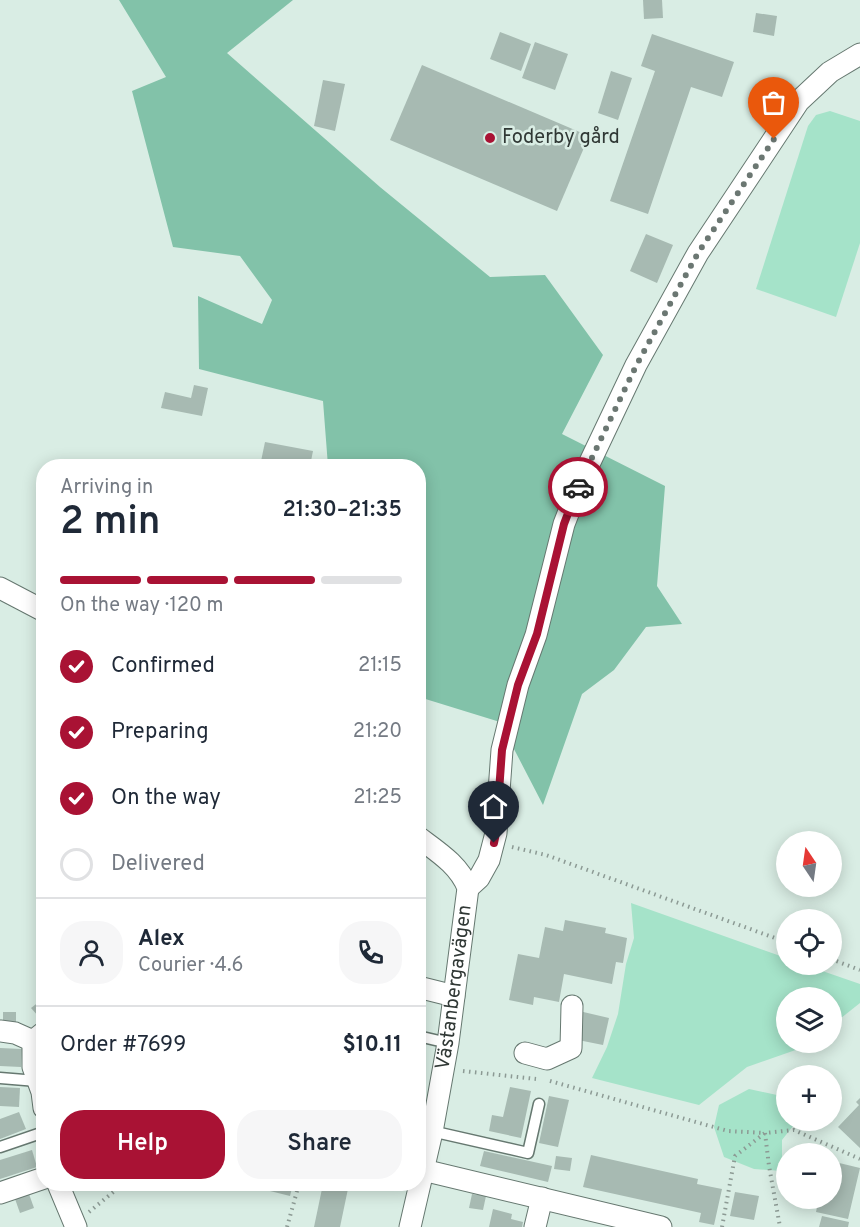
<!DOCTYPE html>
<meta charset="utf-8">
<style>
:root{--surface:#fff;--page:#f6f6f7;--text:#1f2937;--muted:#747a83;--line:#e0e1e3;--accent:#a91234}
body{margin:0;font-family:Overpass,sans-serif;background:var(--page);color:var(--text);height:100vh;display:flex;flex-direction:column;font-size:22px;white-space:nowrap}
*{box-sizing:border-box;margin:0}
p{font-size:20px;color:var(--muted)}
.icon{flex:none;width:33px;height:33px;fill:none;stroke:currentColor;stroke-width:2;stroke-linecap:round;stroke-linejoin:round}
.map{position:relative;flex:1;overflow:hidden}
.drawer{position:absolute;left:36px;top:459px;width:390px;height:732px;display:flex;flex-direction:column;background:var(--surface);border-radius:24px;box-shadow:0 3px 15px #0003}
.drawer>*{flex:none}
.needle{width:39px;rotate:347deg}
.fabs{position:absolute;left:776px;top:831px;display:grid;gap:12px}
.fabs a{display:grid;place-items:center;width:66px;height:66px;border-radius:50%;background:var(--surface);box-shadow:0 3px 15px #0003;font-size:30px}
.pin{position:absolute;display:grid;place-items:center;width:51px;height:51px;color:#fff;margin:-62px -26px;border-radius:50% 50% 50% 0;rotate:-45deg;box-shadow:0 0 6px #0007}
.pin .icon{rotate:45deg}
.courier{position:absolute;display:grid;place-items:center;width:60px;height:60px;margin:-30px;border:4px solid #a91234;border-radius:50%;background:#fff;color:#222;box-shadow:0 2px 8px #0007}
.head em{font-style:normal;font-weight:600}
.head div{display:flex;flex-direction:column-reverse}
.head{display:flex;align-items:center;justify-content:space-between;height:102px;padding:0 24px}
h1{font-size:39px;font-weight:600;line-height:45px}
.bar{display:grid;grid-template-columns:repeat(4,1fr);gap:9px 6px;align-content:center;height:72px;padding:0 24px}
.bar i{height:8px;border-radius:4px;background:var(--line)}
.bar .active{background:var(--accent)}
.bar p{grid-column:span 4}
.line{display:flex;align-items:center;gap:15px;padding:0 24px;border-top:2px solid var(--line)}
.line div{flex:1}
.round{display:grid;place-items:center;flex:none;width:63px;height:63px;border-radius:24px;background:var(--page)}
ol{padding:0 24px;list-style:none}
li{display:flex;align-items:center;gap:18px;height:66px}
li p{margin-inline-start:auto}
li .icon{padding:6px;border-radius:50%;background:var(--accent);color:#fff;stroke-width:4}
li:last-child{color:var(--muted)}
li i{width:33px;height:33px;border:3px solid var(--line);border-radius:50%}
.button{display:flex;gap:12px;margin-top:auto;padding:12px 24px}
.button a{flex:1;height:69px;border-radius:24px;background:var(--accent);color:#fff;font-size:24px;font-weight:600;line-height:69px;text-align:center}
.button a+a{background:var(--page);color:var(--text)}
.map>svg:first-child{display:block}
.green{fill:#a5e3c9}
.forest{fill:#82c2a9}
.building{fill:#a7bab2}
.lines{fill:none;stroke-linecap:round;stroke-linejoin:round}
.lane-casing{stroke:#667870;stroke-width:13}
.street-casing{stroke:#667870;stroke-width:23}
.path{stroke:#8c9a94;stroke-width:4;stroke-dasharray:1.5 4.5;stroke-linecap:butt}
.lane{stroke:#fff;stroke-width:10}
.street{stroke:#fff;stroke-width:21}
.done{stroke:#6b7772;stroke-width:6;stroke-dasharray:0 10.8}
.route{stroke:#a91234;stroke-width:8}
.poi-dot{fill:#a91234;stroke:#d9ede4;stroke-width:2}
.labels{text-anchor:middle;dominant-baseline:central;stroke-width:5;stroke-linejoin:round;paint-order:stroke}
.poi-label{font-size:20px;fill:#303835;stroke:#d9ede4;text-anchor:start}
.street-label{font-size:20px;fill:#303835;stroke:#d9ede4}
</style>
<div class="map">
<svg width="860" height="1227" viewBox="0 0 860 1227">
<rect width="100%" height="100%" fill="#d9ede4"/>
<g class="green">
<path d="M830,111L860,121V243L836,317L756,289L808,126L816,115Z"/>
<path d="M631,903L786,958V964L805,965L860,984V1003L831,1026V998H786V1042L811,1043L807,1046L747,1067L699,1105L592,1078L607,1047L618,1014L626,964L634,938Z"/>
<path d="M749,1089L786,1097V1120L797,1121L782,1140V1171L754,1169L724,1157L714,1127L719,1105Z"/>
</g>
<path class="forest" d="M119,0H293L227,53L380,187L490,277L545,275L603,355L562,434L665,486L657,586L682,624L646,627L614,670L582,694L543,805L500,722L419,697L418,466H328L323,401L199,369L198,296L262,324L272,300L240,256L173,247L132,91L166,77Z"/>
<g class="building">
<path d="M643,0H662L663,18L644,19Z"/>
<path d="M756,13L777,16L774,36L753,32Z"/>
<path d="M500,32L531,44L521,71L490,59Z"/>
<path d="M652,34L734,62L722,97L691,87L648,214L610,201L655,71L641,66Z"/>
<path d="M535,42L568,54L555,90L522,78Z"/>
<path d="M422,65L589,136L557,211L390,140Z"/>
<path d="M611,71L632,78L618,120L598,113Z"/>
<path d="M323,80L345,84L335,131L314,126Z"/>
<path d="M646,234L673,245L657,283L630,271Z"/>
<path d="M194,385L208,388L202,416L161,408L165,392L191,398Z"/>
<path d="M265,442L313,451L310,466H260Z"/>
<path d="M565,920L606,928L605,933L627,938L623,963L616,962L612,984L564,974L559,1002L534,997L533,1005L509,1000L518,954L539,958L545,927L563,931Z"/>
<path d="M44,998V1013L39,1017L31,1008Z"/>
<path d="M579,1011L609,1018L603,1045L573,1039Z"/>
<rect x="3" y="1012" width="13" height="13"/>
<path d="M0,1048L22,1049L21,1067L0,1066Z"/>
<path d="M0,1087L20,1088L19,1107L0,1106Z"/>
<path d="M510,1087L531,1091L521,1138L489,1131L492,1115L503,1117Z"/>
<path d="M549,1096L569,1100L558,1147L539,1143Z"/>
<path d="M860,1098V1148L838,1127L859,1105L856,1102Z"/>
<path d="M19,1112L26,1129L0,1139V1119Z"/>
<path d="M32,1150L37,1167L0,1179V1160Z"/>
<path d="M484,1151L552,1166L548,1182L480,1166Z"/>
<path d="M591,1155L698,1179L697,1184L722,1189L714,1225L699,1222L701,1213L583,1187Z"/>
<path d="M556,1156L572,1158L570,1171L554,1169Z"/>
<path d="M831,1161L860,1168L848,1219L816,1212L819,1198H831Z"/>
<path d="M242,1184H293L290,1196Z"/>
<path d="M323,1184H349L340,1227H314Z"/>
<path d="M735,1192L759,1196L754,1220L730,1216Z"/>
<path d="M29,1194L34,1208L20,1213L15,1199Z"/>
<path d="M472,1194L486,1196L483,1210L469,1208Z"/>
<path d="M493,1209L512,1214L511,1219L523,1222L522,1227H489Z"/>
<path d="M822,1216L849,1222L848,1227H819Z"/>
</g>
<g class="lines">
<defs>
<g id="lane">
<path d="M418,1036L448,1043"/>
<path d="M0,1078L37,1081"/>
<path d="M418,1128L528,1153L539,1104"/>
<path d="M0,1147L44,1132"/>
</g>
<g id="street">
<path d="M0,588L44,611"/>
<path d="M468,888L479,878L489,860L496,833L502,750L518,685L536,635L564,524L580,483L636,365L698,253L799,101L830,72L860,54"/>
<path d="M418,987L454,996"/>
<path d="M0,1031L15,1033L33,1041L43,1033"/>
<path d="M33,1041V1067L42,1092L44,1108"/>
<path d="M525,1053L547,1059L571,1048L572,1006"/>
<path d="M423,1170L661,1227"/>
<path d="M58,1184L76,1227"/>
<path d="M0,1193L44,1178"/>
<path id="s1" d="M410,1227L432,1132L448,1043L468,888C459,865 438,852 418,837"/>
<path d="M535,1227L542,1198"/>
</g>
</defs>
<use href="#lane" class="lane-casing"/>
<use href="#street" class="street-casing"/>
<g class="path">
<path d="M512,847L546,855L786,942"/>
<path d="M831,959L860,970"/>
<path d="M463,1071L536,1079"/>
<path d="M550,1081L728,1131L765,1133L769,1166L780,1227"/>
<path d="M89,1212L123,1184"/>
<path d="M287,1227L299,1184"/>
<path d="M722,1227L735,1156L765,1133L794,1130L860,1159"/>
</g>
<use href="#lane" class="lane"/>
<use href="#street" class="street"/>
</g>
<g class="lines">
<path class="done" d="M578,487L636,366L698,253L774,139"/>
<path class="route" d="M494,843L496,833L502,750L518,685L537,634L564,524L578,487"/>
</g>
<circle class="poi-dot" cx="490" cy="138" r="6"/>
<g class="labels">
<g class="poi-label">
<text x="502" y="138">Foderby gård</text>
</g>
<g class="street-label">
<text stroke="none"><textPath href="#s1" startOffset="244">Västanbergavägen</textPath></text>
</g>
</g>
</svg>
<div class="fabs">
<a><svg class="needle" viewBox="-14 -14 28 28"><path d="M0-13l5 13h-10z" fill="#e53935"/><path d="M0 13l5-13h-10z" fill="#747a83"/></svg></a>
<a><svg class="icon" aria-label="locate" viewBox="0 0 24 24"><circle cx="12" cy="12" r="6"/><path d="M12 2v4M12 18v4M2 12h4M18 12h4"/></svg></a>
<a><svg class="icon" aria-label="layers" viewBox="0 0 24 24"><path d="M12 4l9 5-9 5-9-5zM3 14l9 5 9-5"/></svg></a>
<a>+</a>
<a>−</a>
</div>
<div class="pin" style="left:774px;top:139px;background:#ea580c"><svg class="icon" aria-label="bag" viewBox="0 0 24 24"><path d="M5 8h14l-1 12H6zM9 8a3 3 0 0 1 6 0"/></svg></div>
<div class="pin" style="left:494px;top:843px;background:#1f2937"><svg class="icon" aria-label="home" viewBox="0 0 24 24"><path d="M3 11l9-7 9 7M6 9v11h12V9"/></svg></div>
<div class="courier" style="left:578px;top:487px"><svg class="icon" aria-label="car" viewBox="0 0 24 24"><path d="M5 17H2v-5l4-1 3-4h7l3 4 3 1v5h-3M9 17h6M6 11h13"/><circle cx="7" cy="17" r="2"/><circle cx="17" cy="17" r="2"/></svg></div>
<section class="drawer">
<div class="head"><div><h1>2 min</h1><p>Arriving in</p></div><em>21:30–21:35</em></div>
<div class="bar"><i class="active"></i><i class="active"></i><i class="active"></i><i></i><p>On the way · 120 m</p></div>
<ol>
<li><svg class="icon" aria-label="check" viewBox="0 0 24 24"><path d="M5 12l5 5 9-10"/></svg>Confirmed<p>21:15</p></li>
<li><svg class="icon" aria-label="check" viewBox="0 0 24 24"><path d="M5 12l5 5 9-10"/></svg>Preparing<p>21:20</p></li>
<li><svg class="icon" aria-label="check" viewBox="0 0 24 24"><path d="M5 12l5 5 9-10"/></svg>On the way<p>21:25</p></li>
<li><i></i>Delivered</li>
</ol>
<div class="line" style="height:108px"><a class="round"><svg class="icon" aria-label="person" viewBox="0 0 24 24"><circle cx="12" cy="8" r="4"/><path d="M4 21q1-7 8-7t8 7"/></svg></a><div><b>Alex</b><p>Courier · 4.6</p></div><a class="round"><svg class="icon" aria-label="phone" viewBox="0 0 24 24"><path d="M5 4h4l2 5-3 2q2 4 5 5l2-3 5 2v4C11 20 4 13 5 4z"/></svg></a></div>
<div class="line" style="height:78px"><div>Order #7699</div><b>$10.11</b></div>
<div class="button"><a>Help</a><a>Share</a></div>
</section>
</div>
